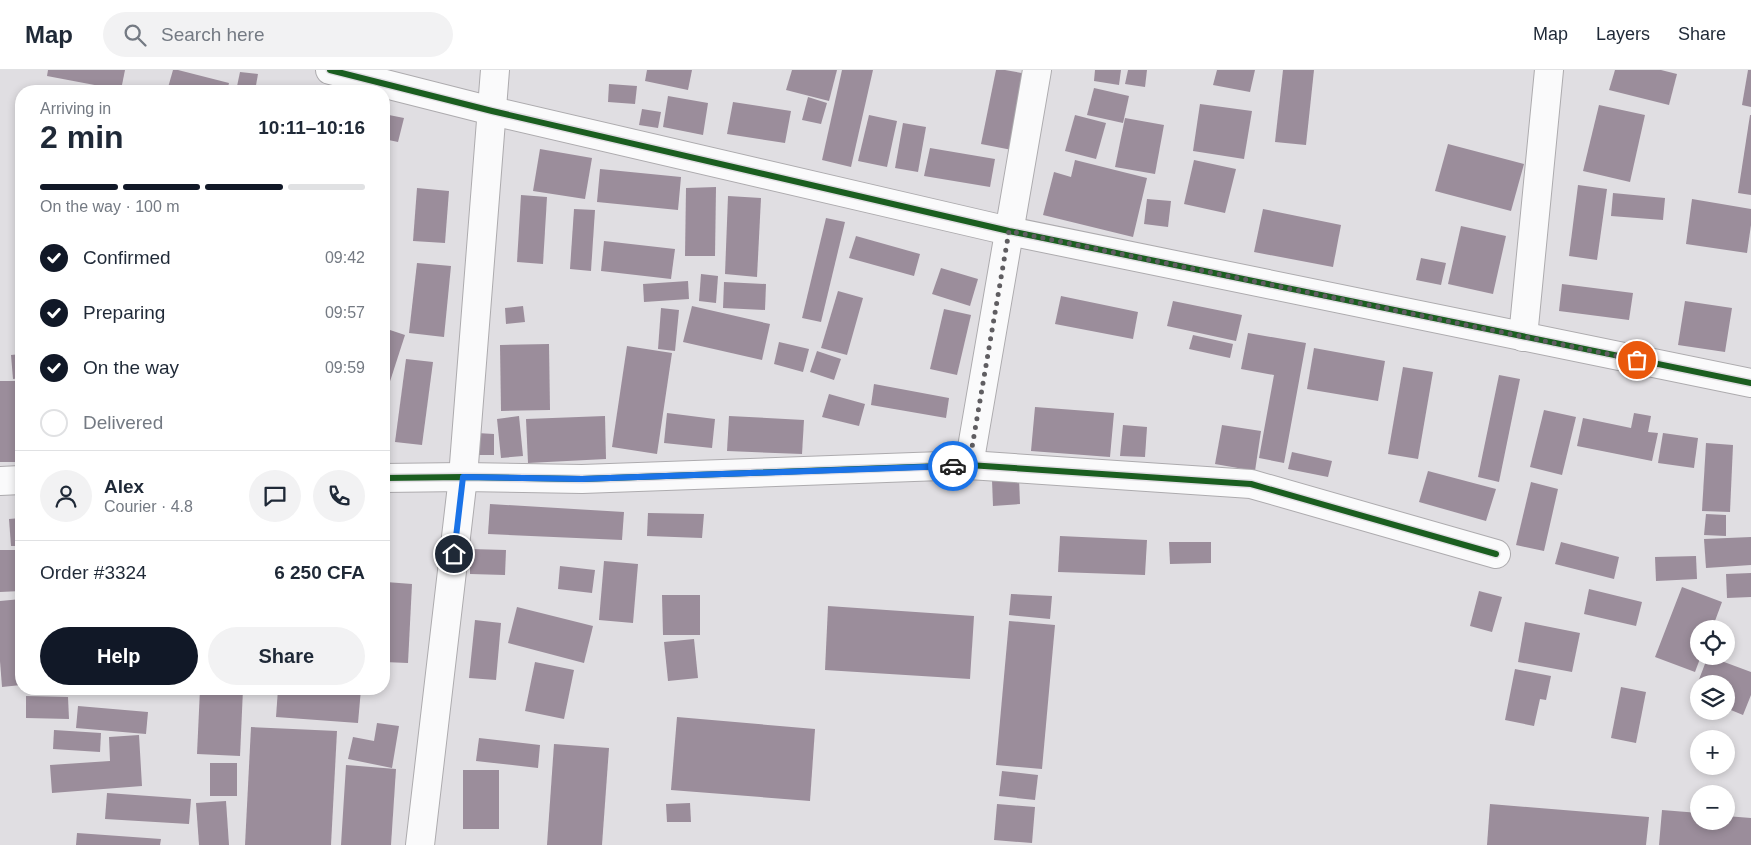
<!DOCTYPE html>
<meta charset="utf-8">
<style>
:root{--surface:#fff;--page:#f2f2f3;--text:#1f2937;--muted:#747a83;--line:#e0e1e3;--accent:#111827}
body{margin:0;font-family:Helvetica,sans-serif;background:var(--page);color:var(--text);height:100vh;display:flex;flex-direction:column;font-size:19px;white-space:nowrap}
*{box-sizing:border-box;margin:0}
p{font-size:16px;color:var(--muted)}
.icon{flex:none;width:28px;height:28px;fill:none;stroke:currentColor;stroke-width:2;stroke-linecap:round;stroke-linejoin:round}
.map{position:relative;flex:1;overflow:hidden}
.details{position:absolute;left:15px;top:15px;width:375px;height:610px;display:flex;flex-direction:column;background:var(--surface);border-radius:20px;box-shadow:0 2px 8px #0003}
.details>*{flex:none}
.buttons{position:absolute;left:1690px;top:550px;display:grid;gap:10px}
.buttons a{display:grid;place-items:center;width:45px;height:45px;border-radius:50%;background:var(--surface);box-shadow:0 2px 8px #0003;font-size:25px}
.pin{position:absolute;display:grid;place-items:center;width:42px;height:42px;color:#fff;margin:-21px;border:2px solid #fff;border-radius:50%;box-shadow:0 1px 5px #0007}
.courier{position:absolute;display:grid;place-items:center;width:50px;height:50px;margin:-25px;border:4px solid #1a73e8;border-radius:50%;background:#fff;color:#222;box-shadow:0 1px 6px #0007}
.overview em{font-style:normal;font-weight:700}
.overview div{display:flex;flex-direction:column-reverse}
.overview{display:flex;align-items:center;justify-content:space-between;height:85px;padding:0 25px}
h1{font-size:32px;font-weight:700;line-height:38px}
.bar{display:grid;grid-template-columns:repeat(4,1fr);gap:8px 5px;align-content:center;height:60px;padding:0 25px}
.bar i{height:6px;border-radius:4px;background:var(--line)}
.bar .current{background:var(--accent)}
.bar p{grid-column:span 4}
.line{display:flex;align-items:center;gap:12px;padding:0 25px;border-top:1px solid var(--line)}
.line div{flex:1}
.round{display:grid;place-items:center;flex:none;width:52px;height:52px;border-radius:26px;background:var(--page)}
ol{padding:0 25px;list-style:none}
li{display:flex;align-items:center;gap:15px;height:55px}
li p{margin-inline-start:auto}
li .icon{padding:5px;border-radius:50%;background:var(--accent);color:#fff;stroke-width:4}
li:last-child{color:var(--muted)}
li i{width:28px;height:28px;border:2px solid var(--line);border-radius:50%}
.primary-button{display:flex;gap:10px;margin-top:auto;padding:10px 25px}
.primary-button a{flex:1;height:58px;border-radius:30px;background:var(--accent);color:#fff;font-size:20px;font-weight:700;line-height:58px;text-align:center}
.primary-button a+a{background:var(--page);color:var(--text)}
header{display:flex;align-items:center;gap:30px;box-sizing:border-box;height:70px;padding:0 25px;background:var(--surface);border-bottom:1px solid var(--line)}
header strong{font-size:24px}
nav{display:flex;gap:28px;margin-inline-start:auto;font-size:18px}
.search{width:350px;height:45px;background:var(--page);display:flex;align-items:center;gap:12px;box-sizing:border-box;padding:0 18px;border-radius:28px;color:var(--muted);font-size:19px}
.map>svg:first-child{display:block}
.building{fill:#9b8d9b}
.lines{fill:none;stroke-linecap:round;stroke-linejoin:round}
.minor-casing{stroke:#adabae;stroke-width:30}
.minor{stroke:#fafafb;stroke-width:28}
.cycleway-casing{stroke:#e1dde3;stroke-width:9}
.cycleway{stroke:#1b5e20;stroke-width:6}
.done{stroke:#5f5d61;stroke-width:5;stroke-dasharray:0 9}
.route{stroke:#1a73e8;stroke-width:6}
</style>
<header>
<strong>Map</strong>
<div class="search"><svg class="icon" aria-label="search" viewBox="0 0 24 24"><circle cx="10" cy="10" r="6"/><path d="M15 15l6 6"/></svg>Search here</div>
<nav><a>Map</a><a>Layers</a><a>Share</a></nav>
</header>
<div class="map">
<svg width="1751" height="775" viewBox="0 0 1751 775">
<rect width="100%" height="100%" fill="#e0dee2"/>
<g class="building">
<path d="M48,0H125L121,20L47,6Z"/>
<path d="M173,0H178L229,13L227,21H167Z"/>
<path d="M647,0H692L688,20L645,11Z"/>
<path d="M792,0H837L829,31L786,20Z"/>
<path d="M842,0H873L851,97L822,90Z"/>
<path d="M996,0H1005L1027,4L1012,80L981,74Z"/>
<path d="M1095,0H1121L1119,15L1094,11Z"/>
<path d="M1128,0H1147L1145,17L1125,14Z"/>
<path d="M1217,0H1255L1250,22L1213,15Z"/>
<path d="M1283,0H1314L1306,75L1275,72Z"/>
<path d="M1615,0H1661L1677,4L1669,35L1609,20Z"/>
<path d="M1748,0H1751V37L1742,35Z"/>
<path d="M240,2L258,4L255,21H236Z"/>
<path d="M609,14L637,16L635,34L608,32Z"/>
<path d="M264,15L290,20V21H263Z"/>
<path d="M1094,18L1129,26L1123,53L1087,45Z"/>
<path d="M668,26L708,33L703,65L663,57Z"/>
<path d="M808,27L827,33L821,54L802,50Z"/>
<path d="M733,32L791,41L785,73L727,64Z"/>
<path d="M1200,34L1252,41L1244,89L1193,81Z"/>
<path d="M1599,35L1645,45L1630,112L1583,101Z"/>
<path d="M642,39L661,42L658,58L639,55Z"/>
<path d="M384,44L404,48L398,72L384,69Z"/>
<path d="M869,45L897,51L887,97L858,91Z"/>
<path d="M1075,45L1106,53L1096,89L1065,81Z"/>
<path d="M1750,45H1751V125L1738,123Z"/>
<path d="M1125,48L1164,55L1155,104L1115,97Z"/>
<path d="M903,53L926,57L918,102L895,98Z"/>
<path d="M1448,74L1524,94L1511,141L1435,121Z"/>
<path d="M930,78L995,89L990,117L924,106Z"/>
<path d="M540,79L592,88L585,129L533,121Z"/>
<path d="M1075,90L1147,108L1133,167L1043,145L1054,102L1071,107Z"/>
<path d="M1194,90L1236,99L1225,143L1184,134Z"/>
<path d="M600,99L681,107L678,140L597,132Z"/>
<path d="M1578,115L1607,119L1597,190L1569,186Z"/>
<path d="M716,117L715,186H685L686,118Z"/>
<path d="M417,118L449,121L445,173L413,171Z"/>
<path d="M1613,123L1665,128L1663,150L1611,146Z"/>
<path d="M521,125L547,127L543,194L517,192Z"/>
<path d="M728,126L761,128L757,207L725,204Z"/>
<path d="M1147,129L1171,131L1168,157L1144,154Z"/>
<path d="M1692,129L1751,139V155L1747,183L1686,174Z"/>
<path d="M574,139L595,140L591,201L570,199Z"/>
<path d="M1263,139L1341,155L1333,197L1254,182Z"/>
<path d="M826,148L845,152L821,252L802,248Z"/>
<path d="M1461,156L1506,166L1493,224L1448,214Z"/>
<path d="M856,166L920,184L914,206L849,188Z"/>
<path d="M604,171L675,179L671,209L601,201Z"/>
<path d="M1421,188L1446,193L1441,215L1416,210Z"/>
<path d="M417,193L451,196L444,267L409,263Z"/>
<path d="M941,198L978,209L970,236L932,224Z"/>
<path d="M701,204L718,206L716,233L699,231Z"/>
<path d="M688,211L689,229L644,232L643,214Z"/>
<path d="M724,212L766,214L765,240L723,238Z"/>
<path d="M1562,214L1633,223L1629,250L1559,241Z"/>
<path d="M838,221L863,228L847,285L821,278Z"/>
<path d="M1061,226L1138,242L1133,269L1055,254Z"/>
<path d="M1173,231L1242,245L1236,271L1167,256Z"/>
<path d="M1685,231L1732,238L1725,282L1678,275Z"/>
<path d="M523,236L525,252L506,254L505,238Z"/>
<path d="M692,236L770,254L762,290L683,272Z"/>
<path d="M661,238L679,240L675,281L658,279Z"/>
<path d="M944,239L971,245L957,305L930,299Z"/>
<path d="M384,258L405,265L384,330Z"/>
<path d="M1248,263L1306,273L1284,393L1259,388L1274,305L1241,299Z"/>
<path d="M1193,265L1233,274L1230,288L1189,279Z"/>
<path d="M779,272L809,279L803,302L774,294Z"/>
<path d="M549,274L550,340L501,341L500,275Z"/>
<path d="M627,276L672,283L657,384L612,377Z"/>
<path d="M1314,278L1385,291L1378,331L1307,319Z"/>
<path d="M817,281L841,289L834,310L810,302Z"/>
<path d="M21,284V308L13,309L11,285Z"/>
<path d="M406,289L433,292L422,375L395,372Z"/>
<path d="M1403,297L1433,302L1418,389L1388,384Z"/>
<path d="M1499,305L1520,309L1499,412L1478,407Z"/>
<rect x="0" y="311" width="21" height="81"/>
<path d="M874,314L949,328L946,348L871,335Z"/>
<path d="M829,324L865,334L859,356L822,347Z"/>
<path d="M1035,337L1114,343L1110,387L1031,381Z"/>
<path d="M1544,340L1576,347L1562,405L1530,397Z"/>
<path d="M667,343L715,349L712,378L664,373Z"/>
<path d="M1634,343L1651,346L1648,362L1658,363L1652,391L1577,376L1583,348L1631,358Z"/>
<path d="M519,346L523,386L501,388L497,349Z"/>
<path d="M605,346L606,389L528,393L526,349Z"/>
<path d="M729,346L804,350L802,384L727,381Z"/>
<path d="M1123,355L1147,357L1145,387L1120,386Z"/>
<path d="M1222,355L1261,361L1255,401L1215,394Z"/>
<path d="M384,359H387L389,382L384,383Z"/>
<path d="M477,363L494,364V385H477Z"/>
<path d="M1663,363L1698,368L1694,398L1658,393Z"/>
<path d="M1706,373L1733,375L1730,442L1702,441Z"/>
<path d="M1292,382L1332,391L1328,407L1288,399Z"/>
<path d="M1428,401L1496,419L1486,451L1419,432Z"/>
<path d="M1019,408L1020,434L993,436L992,410Z"/>
<path d="M1531,412L1558,419L1544,481L1516,475Z"/>
<path d="M490,434L624,442L622,470L488,464Z"/>
<path d="M648,443L704,444L702,468L647,466Z"/>
<path d="M1706,444L1726,445V466L1704,465Z"/>
<path d="M21,448V476H11L9,449Z"/>
<path d="M1060,466L1147,470L1145,505L1058,502Z"/>
<path d="M1751,467V495L1706,498L1704,469Z"/>
<path d="M1169,472H1211V493L1170,494Z"/>
<path d="M1561,472L1619,487L1614,509L1555,494Z"/>
<path d="M470,479L506,480L505,505L470,504Z"/>
<path d="M0,480H21V521L0,522Z"/>
<path d="M1696,486L1697,509L1656,511L1655,487Z"/>
<path d="M604,491L638,494L633,553L599,550Z"/>
<path d="M560,496L595,500L592,523L558,519Z"/>
<path d="M1751,503V527L1727,528L1726,504Z"/>
<path d="M386,512L412,514L408,593L384,592Z"/>
<path d="M1682,517L1722,532L1712,559H1699V586H1701L1695,602L1655,587Z"/>
<path d="M1589,519L1642,532L1636,556L1584,544Z"/>
<path d="M1479,521L1502,527L1492,562L1470,556Z"/>
<path d="M1011,524L1052,526L1050,549L1009,545Z"/>
<path d="M662,525H700V565H663Z"/>
<path d="M21,529V615L2,617L0,591V531Z"/>
<path d="M828,536L974,546L970,609L825,600Z"/>
<path d="M517,537L593,556L584,593L508,573Z"/>
<path d="M475,550L501,553L496,610L469,608Z"/>
<path d="M1009,551L1055,555L1042,699L996,695Z"/>
<path d="M1525,552L1580,563L1572,602L1518,592Z"/>
<path d="M694,569L698,608L668,611L664,572Z"/>
<path d="M1708,586L1751,602V625L1743,645L1726,638V614H1699V627L1693,625Z"/>
<path d="M535,592L574,600L564,649L525,641Z"/>
<path d="M1515,599L1551,606L1546,630L1540,629L1534,656L1505,650Z"/>
<path d="M1621,617L1646,622L1636,673L1611,668Z"/>
<path d="M200,619H243L240,686L197,684Z"/>
<path d="M278,619H361L358,653L276,647Z"/>
<path d="M26,626L68,627L69,649L26,648Z"/>
<path d="M78,636L148,642L146,664L76,658Z"/>
<path d="M677,647L815,659L810,731L671,720Z"/>
<path d="M377,653L399,656L392,698L348,689L353,667L374,671Z"/>
<path d="M251,657L337,661L331,775H245Z"/>
<path d="M54,660L101,663L100,682L53,679Z"/>
<path d="M139,665L142,716L52,723L50,695L110,691L109,667Z"/>
<path d="M479,668L540,675L538,698L476,691Z"/>
<path d="M554,674L609,678L602,775H547Z"/>
<rect x="210" y="693" width="27" height="33"/>
<path d="M346,695L396,699L391,775H341Z"/>
<rect x="463" y="700" width="36" height="59"/>
<path d="M1002,701L1038,705L1035,730L999,726Z"/>
<path d="M107,723L191,729L189,754L105,749Z"/>
<path d="M226,731L229,775H199L196,733Z"/>
<path d="M690,733L691,752H667L666,734Z"/>
<path d="M997,734L1035,737L1032,773L994,770Z"/>
<path d="M1490,734L1649,747L1646,775H1487Z"/>
<path d="M1662,740L1699,743V751H1726V746L1751,748V775H1659Z"/>
<path d="M77,763L161,769L160,775H76Z"/>
</g>
<g class="lines">
<defs>
<g id="minor">
<path d="M330,0L492,41L1009,161L1751,313"/>
<path d="M1523,267L1549,0"/>
<path d="M969,395L1037,0"/>
<path d="M384,408L463,407L582,409L969,395L1251,414L1496,484"/>
<path d="M0,411L21,410"/>
<path d="M420,775L463,407L495,0"/>
</g>
</defs>
<use href="#minor" class="minor-casing"/>
<use href="#minor" class="minor"/>
<defs>
<g id="cycleway">
<path d="M330,0L492,41L1009,161L1751,313"/>
<path d="M384,408L463,407L582,409L969,395L1251,414L1496,484"/>
</g>
</defs>
<use href="#cycleway" class="cycleway-casing"/>
<use href="#cycleway" class="cycleway"/>
</g>
<g class="lines">
<path class="done" d="M953,396L969,395L1009,161L1637,290"/>
<path class="route" d="M454,484L463,407L582,409L953,396"/>
</g>
</svg>
<div class="buttons">
<a><svg class="icon" aria-label="locate" viewBox="0 0 24 24"><circle cx="12" cy="12" r="6"/><path d="M12 2v4M12 18v4M2 12h4M18 12h4"/></svg></a>
<a><svg class="icon" aria-label="layers" viewBox="0 0 24 24"><path d="M12 4l9 5-9 5-9-5zM3 14l9 5 9-5"/></svg></a>
<a>+</a>
<a>−</a>
</div>
<div class="pin" style="left:1637px;top:290px;background:#ea580c"><svg class="icon" aria-label="bag" viewBox="0 0 24 24"><path d="M5 8h14l-1 12H6zM9 8a3 3 0 0 1 6 0"/></svg></div>
<div class="pin" style="left:454px;top:484px;background:#1f2937"><svg class="icon" aria-label="home" viewBox="0 0 24 24"><path d="M3 11l9-7 9 7M6 9v11h12V9"/></svg></div>
<div class="courier" style="left:953px;top:396px"><svg class="icon" aria-label="car" viewBox="0 0 24 24"><path d="M5 17H2v-5l4-1 3-4h7l3 4 3 1v5h-3M9 17h6M6 11h13"/><circle cx="7" cy="17" r="2"/><circle cx="17" cy="17" r="2"/></svg></div>
<section class="details">
<div class="overview"><div><h1>2 min</h1><p>Arriving in</p></div><em>10:11–10:16</em></div>
<div class="bar"><i class="current"></i><i class="current"></i><i class="current"></i><i></i><p>On the way · 100 m</p></div>
<ol>
<li><svg class="icon" aria-label="check" viewBox="0 0 24 24"><path d="M5 12l5 5 9-10"/></svg>Confirmed<p>09:42</p></li>
<li><svg class="icon" aria-label="check" viewBox="0 0 24 24"><path d="M5 12l5 5 9-10"/></svg>Preparing<p>09:57</p></li>
<li><svg class="icon" aria-label="check" viewBox="0 0 24 24"><path d="M5 12l5 5 9-10"/></svg>On the way<p>09:59</p></li>
<li><i></i>Delivered</li>
</ol>
<div class="line" style="height:90px"><a class="round"><svg class="icon" aria-label="person" viewBox="0 0 24 24"><circle cx="12" cy="8" r="4"/><path d="M4 21q1-7 8-7t8 7"/></svg></a><div><b>Alex</b><p>Courier · 4.8</p></div><a class="round"><svg class="icon" aria-label="chat" viewBox="0 0 24 24"><path d="M4 5h16v11H9l-5 4z"/></svg></a><a class="round"><svg class="icon" aria-label="phone" viewBox="0 0 24 24"><path d="M5 4h4l2 5-3 2q2 4 5 5l2-3 5 2v4C11 20 4 13 5 4z"/></svg></a></div>
<div class="line" style="height:65px"><div>Order #3324</div><b>6 250 CFA</b></div>
<div class="primary-button"><a>Help</a><a>Share</a></div>
</section>
</div>
